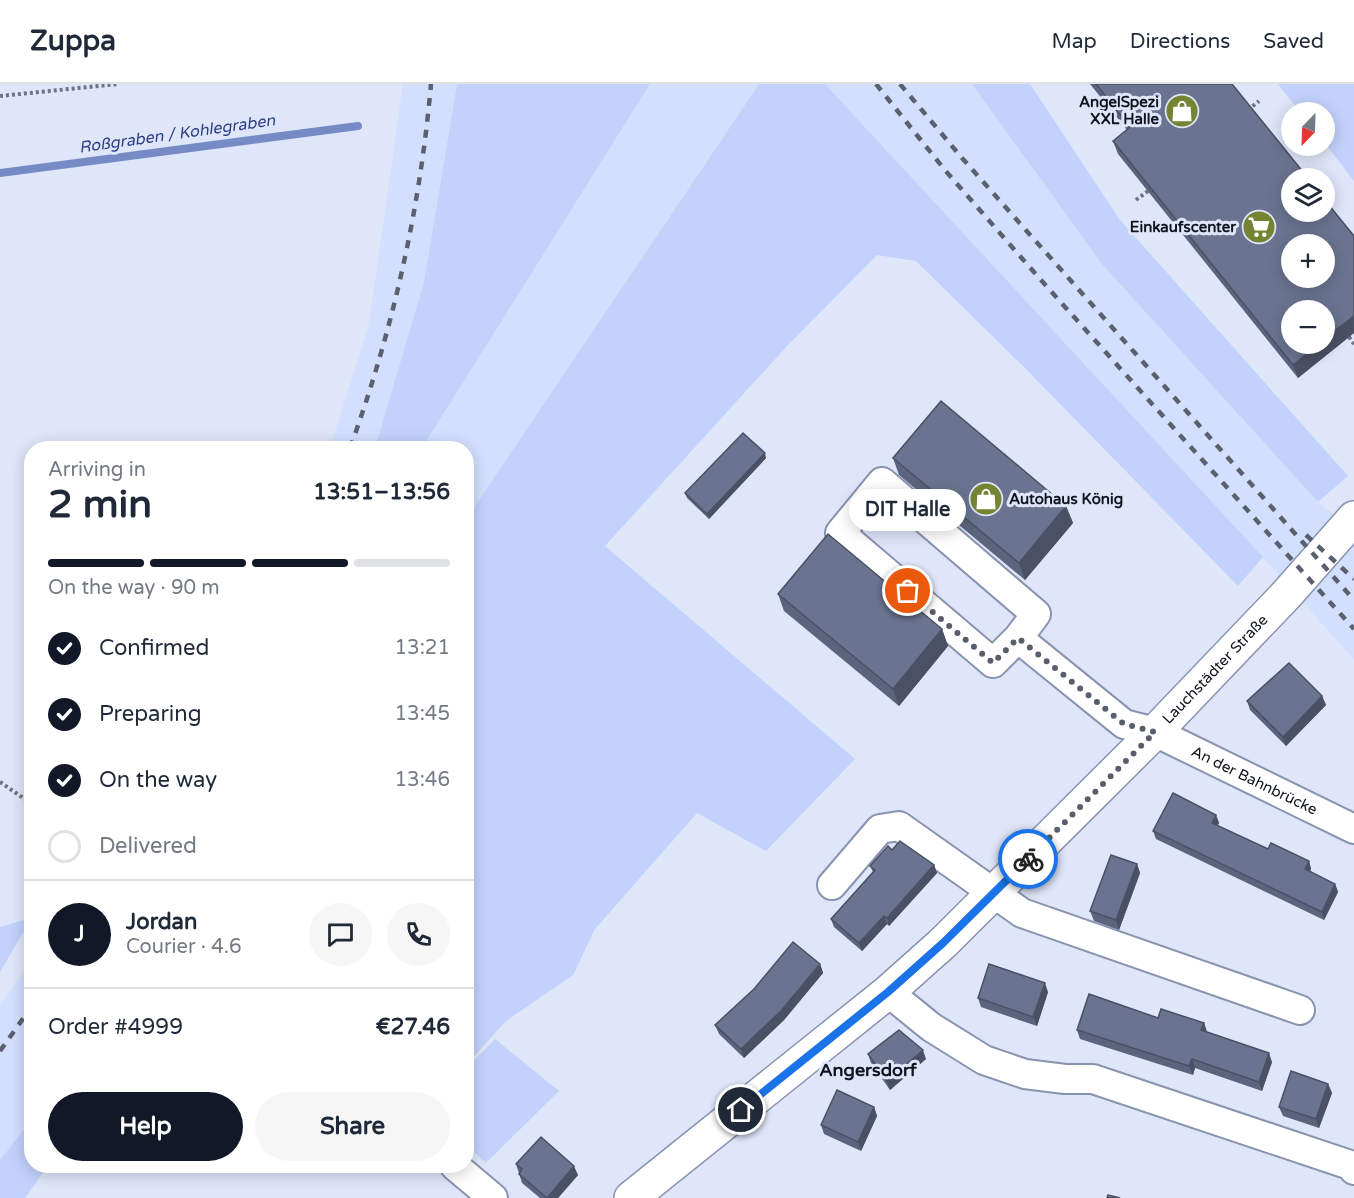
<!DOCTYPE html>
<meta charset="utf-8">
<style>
:root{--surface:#fff;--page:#f6f6f7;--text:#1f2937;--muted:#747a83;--line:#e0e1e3;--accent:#111827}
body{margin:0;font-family:"Varela Round",sans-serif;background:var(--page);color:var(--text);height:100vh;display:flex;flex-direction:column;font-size:22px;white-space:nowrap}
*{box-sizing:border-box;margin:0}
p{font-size:20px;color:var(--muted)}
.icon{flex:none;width:33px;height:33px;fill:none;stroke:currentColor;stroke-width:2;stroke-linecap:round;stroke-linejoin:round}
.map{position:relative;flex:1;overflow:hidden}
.sheet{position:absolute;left:24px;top:357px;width:450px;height:732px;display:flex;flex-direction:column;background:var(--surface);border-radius:24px;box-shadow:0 3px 15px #0003}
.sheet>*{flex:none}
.needle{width:39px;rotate:203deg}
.controls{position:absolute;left:1281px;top:18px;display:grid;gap:12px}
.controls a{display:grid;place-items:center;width:54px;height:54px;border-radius:50%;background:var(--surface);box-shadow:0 3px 15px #0003;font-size:30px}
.pin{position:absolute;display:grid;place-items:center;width:51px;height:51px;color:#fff;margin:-26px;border:3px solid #fff;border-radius:50%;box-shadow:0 2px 6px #0007}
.courier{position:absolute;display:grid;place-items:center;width:60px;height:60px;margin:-30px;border:4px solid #1a73e8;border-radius:50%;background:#fff;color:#222;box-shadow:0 2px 8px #0007}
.bubble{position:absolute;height:42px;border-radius:21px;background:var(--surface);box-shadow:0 3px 15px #0003;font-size:20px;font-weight:700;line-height:42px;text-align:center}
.summary em{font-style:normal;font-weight:700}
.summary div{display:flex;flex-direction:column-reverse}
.summary{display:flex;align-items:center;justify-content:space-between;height:102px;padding:0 24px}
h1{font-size:39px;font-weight:700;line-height:45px}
.bar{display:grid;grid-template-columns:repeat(4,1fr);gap:9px 6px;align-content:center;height:72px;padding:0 24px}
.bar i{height:8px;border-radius:4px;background:var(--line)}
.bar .selected{background:var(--accent)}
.bar p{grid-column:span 4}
.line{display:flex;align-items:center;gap:15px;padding:0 24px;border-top:2px solid var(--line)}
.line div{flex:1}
.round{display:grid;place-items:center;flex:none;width:63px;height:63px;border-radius:32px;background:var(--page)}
ol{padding:0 24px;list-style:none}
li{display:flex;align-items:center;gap:18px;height:66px}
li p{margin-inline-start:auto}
li .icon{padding:6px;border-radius:50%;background:var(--accent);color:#fff;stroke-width:4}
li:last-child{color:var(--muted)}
li i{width:33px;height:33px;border:3px solid var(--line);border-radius:50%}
.action{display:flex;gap:12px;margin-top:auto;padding:12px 24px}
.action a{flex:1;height:69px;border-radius:36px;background:var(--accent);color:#fff;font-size:24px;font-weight:700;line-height:69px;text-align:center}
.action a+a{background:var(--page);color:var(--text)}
header{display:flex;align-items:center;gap:36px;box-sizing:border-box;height:84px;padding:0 30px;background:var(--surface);border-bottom:2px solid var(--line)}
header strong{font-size:28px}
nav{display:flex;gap:33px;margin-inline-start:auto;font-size:21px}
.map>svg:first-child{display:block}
.built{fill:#d3dffe}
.green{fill:#c2d2fc}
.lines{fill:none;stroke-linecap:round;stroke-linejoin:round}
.stream{stroke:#768bc6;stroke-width:8}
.minor-casing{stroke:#8893b0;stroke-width:32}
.major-casing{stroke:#8893b0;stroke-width:36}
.path{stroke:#6e7382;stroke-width:4;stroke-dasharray:3 3;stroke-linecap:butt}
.minor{stroke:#fff;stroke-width:28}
.major{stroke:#fff;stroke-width:33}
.rail{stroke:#5b606e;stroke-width:4.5;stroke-dasharray:8 8;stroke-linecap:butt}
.wall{fill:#5b647c}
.shaded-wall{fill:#4a5165}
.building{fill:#6a7490;stroke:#4a5165;stroke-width:1.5;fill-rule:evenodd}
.done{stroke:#585e6b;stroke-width:6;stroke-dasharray:0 10.8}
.route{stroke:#1a73e8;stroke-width:8}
.labels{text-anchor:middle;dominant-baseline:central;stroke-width:6;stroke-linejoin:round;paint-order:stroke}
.poi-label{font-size:15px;font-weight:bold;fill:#10141f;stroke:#dfe6f9;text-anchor:end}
.street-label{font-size:15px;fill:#10141f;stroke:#dfe6f9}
.water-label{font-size:16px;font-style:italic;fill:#2b3e86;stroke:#dfe6f9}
.quarter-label{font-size:18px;font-weight:bold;fill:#10141f;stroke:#dfe6f9}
</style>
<header>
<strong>Zuppa</strong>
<nav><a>Map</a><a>Directions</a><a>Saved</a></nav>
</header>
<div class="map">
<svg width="1354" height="1114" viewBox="0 0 1354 1114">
<rect width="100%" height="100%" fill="#dfe6f9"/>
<g class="built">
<path d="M403,0H457L424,198L375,364H330L369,240Z"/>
<path d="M650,0H759L467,434L466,364H422Z"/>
<path d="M825,0H985L1318,418L1354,447V576L1263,473Z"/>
<path d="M31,879V1036L0,1076V920Z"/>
</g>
<g class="green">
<path d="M457,0H650L422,364H375L424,198Z"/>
<path d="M759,0H825L1263,473L1238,502L1025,284L916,177L877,171L787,262L605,462L855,675L766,767L697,729L595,845L573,891L506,937L467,980V434Z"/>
<path d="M972,0H1030L1120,136L1348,392L1318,418L1102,180Z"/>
<path d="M1278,0H1354V97L1325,59L1324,28H1300Z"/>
<path d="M31,834V835L0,888V843Z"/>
<path d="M495,955L559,1007L486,1079L467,1062V984Z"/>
<path d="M31,1036L32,1082H48L25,1114H0V1076Z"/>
</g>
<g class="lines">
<path class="stream" d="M0,89L358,42"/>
<defs>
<g id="minor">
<path id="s1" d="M1018,554L1036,530L882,398L840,449L993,579L1018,554L1124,640L1155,648L1354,745"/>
<path d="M832,801L880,745L899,742L1022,829L1300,926"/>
<path d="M888,908L931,943L984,976L1025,990L1065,995H1093L1350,1081L1354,1086"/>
<path d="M455,1082L493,1114"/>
</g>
<g id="major">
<path id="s2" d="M631,1114L888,908L943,859L1155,648L1287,510L1354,434"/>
</g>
</defs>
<use href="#minor" class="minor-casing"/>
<use href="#major" class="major-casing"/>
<g class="path">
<path d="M0,12L118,0"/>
<path d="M1248,26L1259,17"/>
<path d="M1136,116L1148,107"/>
<path d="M1349,253L1354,260"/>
<path d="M0,698L32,720"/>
</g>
<use href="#minor" class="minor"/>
<use href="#major" class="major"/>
<g class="rail">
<path d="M876,0L944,85L1040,195L1354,545"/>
<path d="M900,0L962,74L1354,516"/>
<path d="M350,364C393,246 420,125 431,0"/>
<path d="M1306,451L1354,495"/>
<path d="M0,967L32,922"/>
</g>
</g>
<g class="wall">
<path d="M1090,0H1232L1354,152V249L1298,294L1118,70L1113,57L1127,46Z"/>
<path d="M766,374L709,435L687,414L685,409Z"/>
<path d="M893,374L1066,422L1073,439L1025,496L899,391Z"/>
<path d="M778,510L942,545L948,562L899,622L784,527Z"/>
<path d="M1322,612L1326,621L1286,662L1250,626L1247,617Z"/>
<path d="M1216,731L1219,739L1217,742L1268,765L1309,777L1311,785L1310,787L1335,800L1338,808L1324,836L1156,755L1153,747Z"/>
<path d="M892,766L934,781L937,789L889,842L887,840L862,867L834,843L831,835L873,788L870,782Z"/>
<path d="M1137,780L1140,789L1119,846L1094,837L1090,827Z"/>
<path d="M820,880L823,889L784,936L744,974L719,950L715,941Z"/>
<path d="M1048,908L1037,942L981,923L978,914Z"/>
<path d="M1158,934L1204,939L1207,948L1272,978L1262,1007L1195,984L1193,991L1080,955L1077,946Z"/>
<path d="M868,970L926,975L890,1006L871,979Z"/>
<path d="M1328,1000L1332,1009L1319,1044L1283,1032L1279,1023Z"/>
<path d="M874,1023L877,1032L861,1067L824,1050L821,1041Z"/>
<path d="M516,1080L578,1091L558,1114H540L522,1099Z"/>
</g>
<g class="shaded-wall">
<path d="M1354,232V249L1298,294L1293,281L1319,260H1324V255Z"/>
<path d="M765,369L766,374L709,435L707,430Z"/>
<path d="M1066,422L1073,439L1025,496L1019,479Z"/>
<path d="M942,545L948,562L899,622L893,605Z"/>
<path d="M1322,612L1326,621L1286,662L1283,653Z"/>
<path d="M1216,731L1219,739L1215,747L1212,739Z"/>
<path d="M1309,777L1311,785L1308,792L1305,785Z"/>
<path d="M1137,780L1140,789L1119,846L1116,836Z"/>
<path d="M934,781L937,789L889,842L887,834Z"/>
<path d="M1335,800L1338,808L1324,836L1322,828Z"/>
<path d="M884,832L887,840L862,867L859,859Z"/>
<path d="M820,880L823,889L784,936L744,974L741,965Z"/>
<path d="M1045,899L1048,908L1037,942L1033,933Z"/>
<path d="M1204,939L1207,948L1201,946Z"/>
<path d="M923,966L926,975L890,1006L887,997Z"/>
<path d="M1269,969L1272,978L1262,1007L1259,998Z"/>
<path d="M1192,975L1195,984L1193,991L1189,982Z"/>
<path d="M1328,1000L1332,1009L1319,1044L1316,1035Z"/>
<path d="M874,1023L877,1032L861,1067L858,1058Z"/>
<path d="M574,1082L578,1091L558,1114H547Z"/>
</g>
<g class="building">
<path d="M1096,0H1232L1308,94H1292V128H1324V115L1354,152V232L1324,255V226H1292V260H1319L1293,281L1113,57L1130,43ZM1292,160H1324V194H1292Z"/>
<path d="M941,317L1066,422L1019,479L893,374Z"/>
<path d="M743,349L765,369L707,430L685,409Z"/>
<path d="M828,450L942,545L893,605L778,510Z"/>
<path d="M1289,579L1322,612L1283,653L1247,617Z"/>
<path d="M1173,709L1216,731L1212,739L1268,765L1271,759L1309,777L1305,785L1335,800L1322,828L1153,747Z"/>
<path d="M900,757L934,781L887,834L884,832L859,859L831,835L875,786L870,782L888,762L892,766Z"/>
<path d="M1111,771L1137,780L1116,836L1090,827Z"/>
<path d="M793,858L820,880L781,927L741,965L715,941L754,905Z"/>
<path d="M989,880L1045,899L1033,933L978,914Z"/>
<path d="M1089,910L1158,934L1161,925L1204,939L1201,946L1269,969L1259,998L1192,975L1189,982L1077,946Z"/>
<path d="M899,946L923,966L887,997L868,970Z"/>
<path d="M1291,987L1328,1000L1316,1035L1279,1023Z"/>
<path d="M837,1006L874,1023L858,1058L821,1041Z"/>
<path d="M541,1053L574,1082L547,1114L519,1090L522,1085L516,1080Z"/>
<path d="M1108,1111L1120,1114H1107Z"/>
</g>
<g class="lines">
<path class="done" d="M908,507L993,579L1018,554L1124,640L1155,648L1028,775"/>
<path class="route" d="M741,1026L888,908L943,859L1028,775"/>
</g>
<defs>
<symbol id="shop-disc" viewBox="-11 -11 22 22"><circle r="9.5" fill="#748433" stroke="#dfe6f9"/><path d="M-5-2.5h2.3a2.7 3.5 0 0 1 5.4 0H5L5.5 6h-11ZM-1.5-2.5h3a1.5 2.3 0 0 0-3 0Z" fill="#fff"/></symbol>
<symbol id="supermarket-disc" viewBox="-11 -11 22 22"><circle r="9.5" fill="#748433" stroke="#dfe6f9"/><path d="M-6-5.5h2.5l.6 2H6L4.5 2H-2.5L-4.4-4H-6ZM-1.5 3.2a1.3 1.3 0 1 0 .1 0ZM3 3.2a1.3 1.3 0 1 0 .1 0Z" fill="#fff"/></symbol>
</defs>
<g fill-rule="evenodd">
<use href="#shop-disc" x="1163" y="8" width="38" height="38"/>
<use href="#supermarket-disc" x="1240" y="124" width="38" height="38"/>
<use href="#shop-disc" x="967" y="396" width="38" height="38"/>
</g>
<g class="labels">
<g class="poi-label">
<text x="1159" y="18">AngelSpezi<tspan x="1159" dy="17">XXL Halle</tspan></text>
<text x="1236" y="143">Einkaufscenter</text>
<text x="1009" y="415" text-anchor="start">Autohaus König</text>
</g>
<g class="street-label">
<text stroke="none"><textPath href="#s2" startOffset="789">Lauchstädter Straße</textPath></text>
<text stroke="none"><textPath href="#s1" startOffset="814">An der Bahnbrücke</textPath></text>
</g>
<g class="water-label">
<text transform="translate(177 50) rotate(-8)">Roßgraben / Kohlegraben</text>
</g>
<g class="quarter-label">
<text x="868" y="986">Angersdorf</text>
</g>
</g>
</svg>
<div class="controls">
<a><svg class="needle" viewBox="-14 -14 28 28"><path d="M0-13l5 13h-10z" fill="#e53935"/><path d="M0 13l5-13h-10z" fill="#747a83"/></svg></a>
<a><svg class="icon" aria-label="layers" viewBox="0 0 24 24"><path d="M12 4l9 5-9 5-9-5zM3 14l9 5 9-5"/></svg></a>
<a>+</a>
<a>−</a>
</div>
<div class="pin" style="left:908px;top:507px;background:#ea580c"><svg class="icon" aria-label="bag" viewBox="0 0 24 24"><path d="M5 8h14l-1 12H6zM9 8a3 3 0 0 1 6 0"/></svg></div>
<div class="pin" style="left:741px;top:1026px;background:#1f2937"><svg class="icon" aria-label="home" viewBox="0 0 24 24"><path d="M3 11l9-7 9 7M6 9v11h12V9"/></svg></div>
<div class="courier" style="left:1028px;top:775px"><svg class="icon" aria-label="bike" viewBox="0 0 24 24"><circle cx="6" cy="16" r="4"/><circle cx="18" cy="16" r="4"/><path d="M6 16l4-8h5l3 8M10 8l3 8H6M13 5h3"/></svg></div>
<div class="bubble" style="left:849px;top:405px;width:117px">DIT Halle</div>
<section class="sheet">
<div class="summary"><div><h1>2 min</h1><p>Arriving in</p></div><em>13:51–13:56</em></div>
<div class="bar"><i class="selected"></i><i class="selected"></i><i class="selected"></i><i></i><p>On the way · 90 m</p></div>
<ol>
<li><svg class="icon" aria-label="check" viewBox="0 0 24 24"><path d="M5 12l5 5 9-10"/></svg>Confirmed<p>13:21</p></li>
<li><svg class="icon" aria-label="check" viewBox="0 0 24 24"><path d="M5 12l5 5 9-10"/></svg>Preparing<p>13:45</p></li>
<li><svg class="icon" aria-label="check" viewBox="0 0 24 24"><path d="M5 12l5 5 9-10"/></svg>On the way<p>13:46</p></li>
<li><i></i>Delivered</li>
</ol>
<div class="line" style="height:108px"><b class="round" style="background:var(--accent);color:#fff">J</b><div><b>Jordan</b><p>Courier · 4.6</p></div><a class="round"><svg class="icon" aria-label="chat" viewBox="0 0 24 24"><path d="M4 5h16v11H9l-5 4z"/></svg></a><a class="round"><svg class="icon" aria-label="phone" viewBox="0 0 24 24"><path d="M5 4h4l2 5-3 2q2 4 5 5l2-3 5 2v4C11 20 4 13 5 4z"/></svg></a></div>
<div class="line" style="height:78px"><div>Order #4999</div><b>€27.46</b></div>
<div class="action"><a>Help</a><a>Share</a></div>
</section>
</div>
